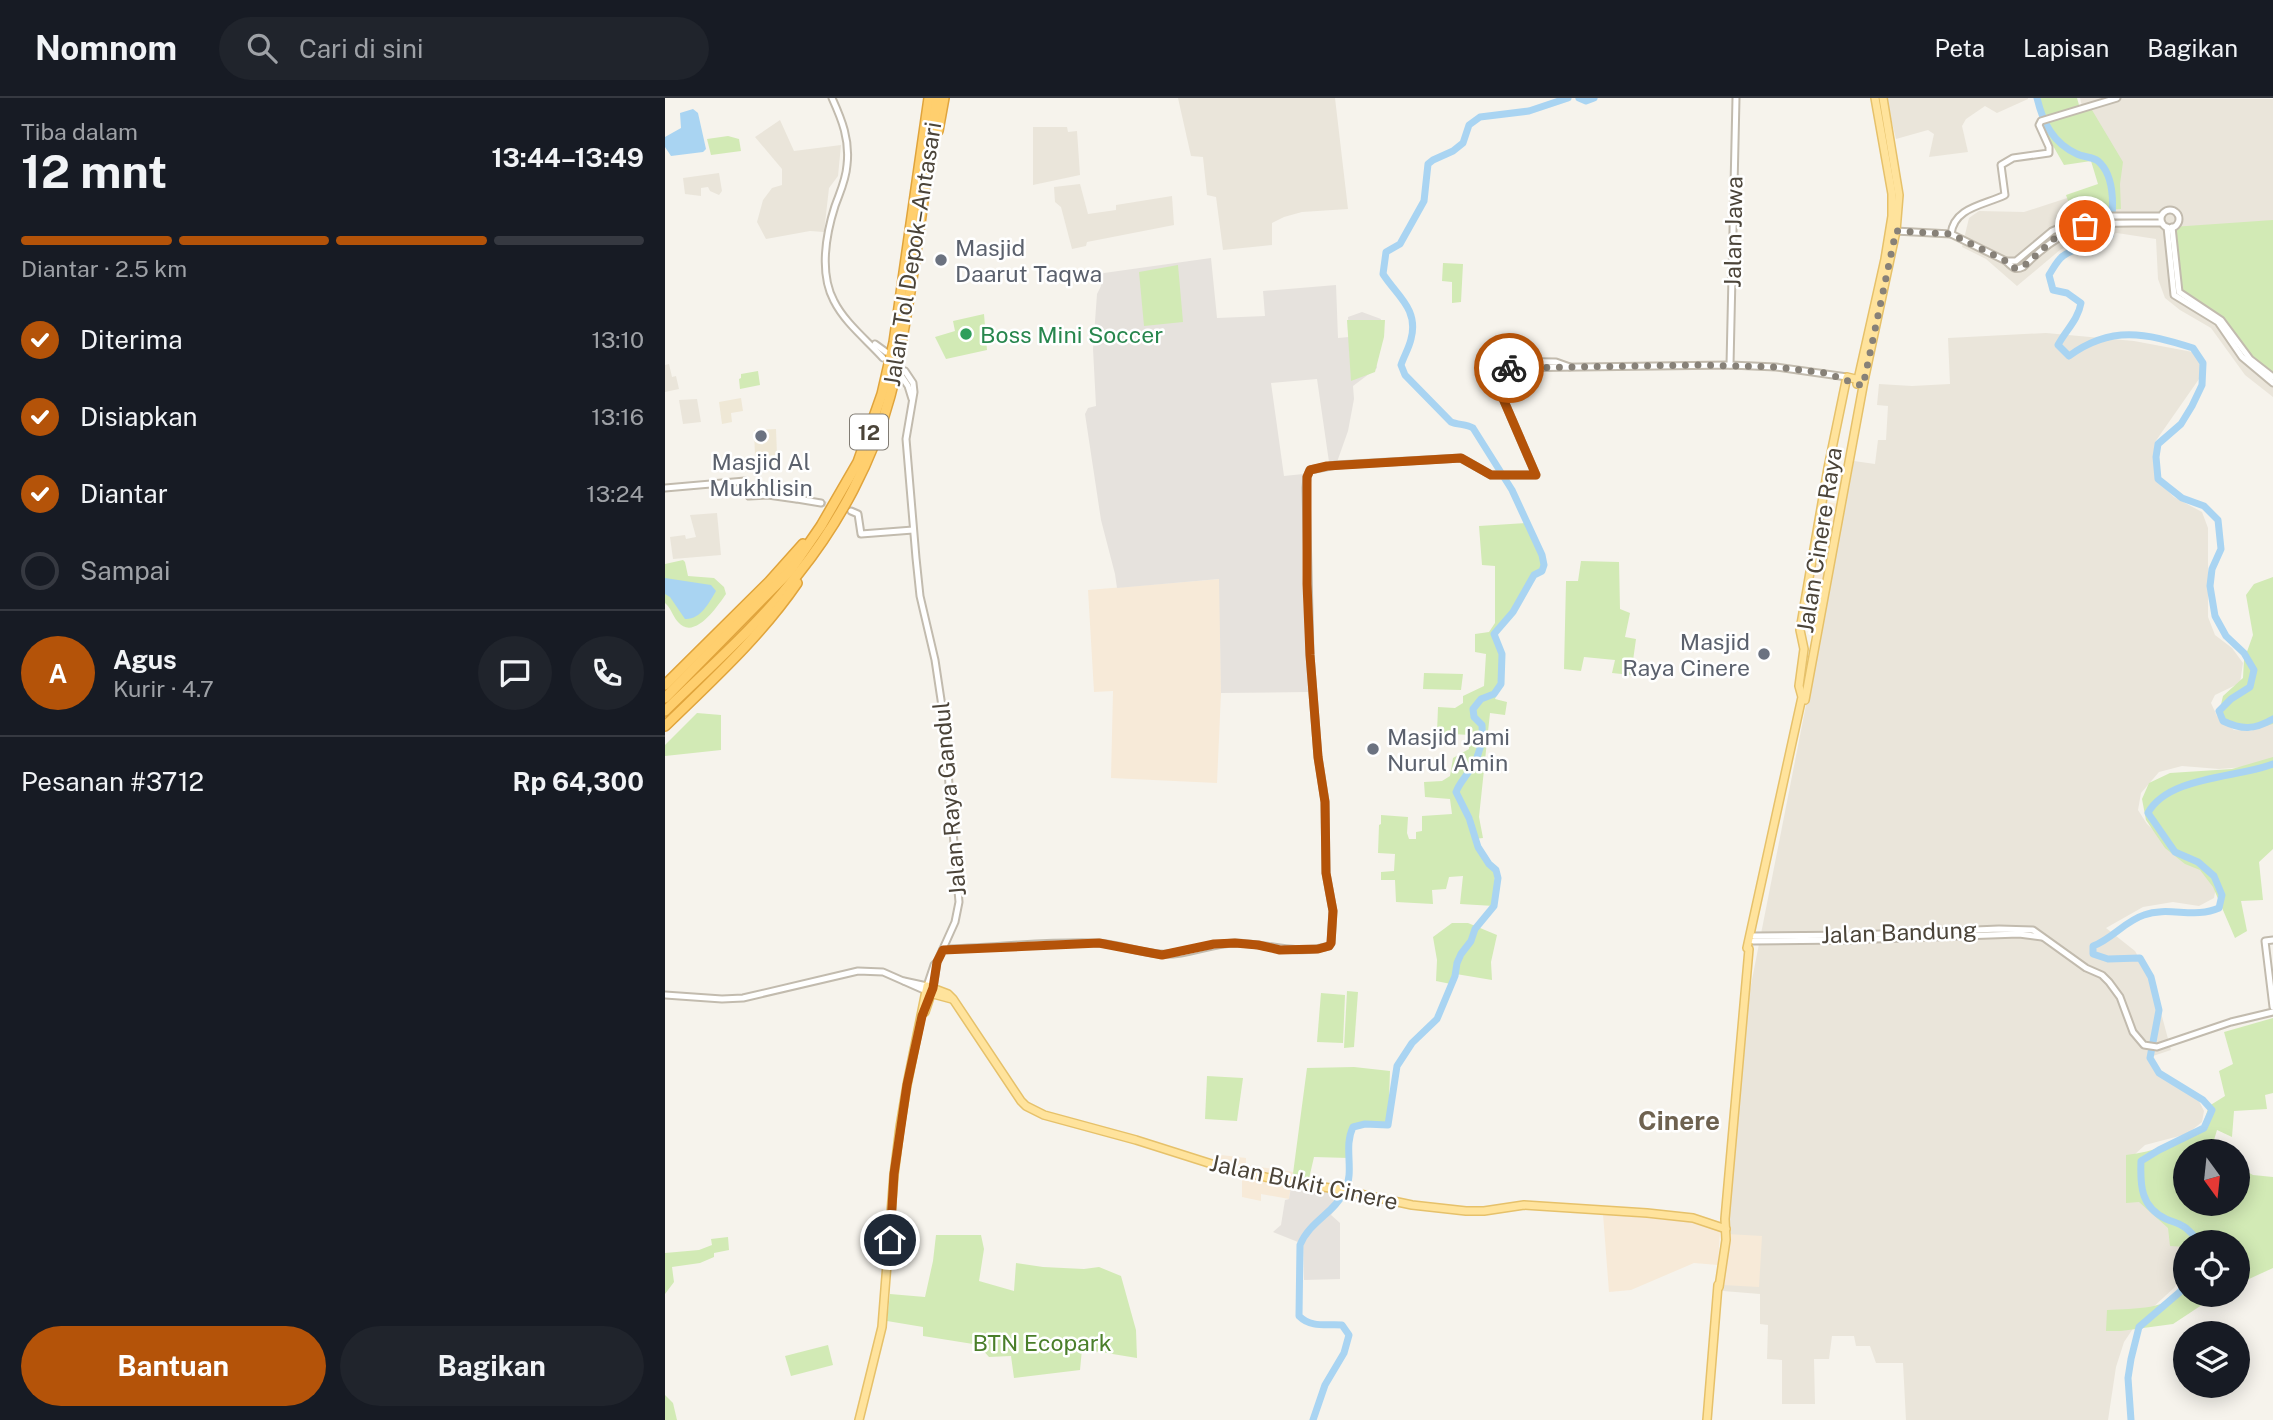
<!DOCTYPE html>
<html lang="id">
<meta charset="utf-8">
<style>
:root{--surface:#171b24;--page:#20242c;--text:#f1f3f6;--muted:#9ea1a6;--line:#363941;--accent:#b45309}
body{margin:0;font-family:"Public Sans",sans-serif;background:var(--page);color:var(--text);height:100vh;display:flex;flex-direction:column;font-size:26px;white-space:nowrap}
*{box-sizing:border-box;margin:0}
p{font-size:23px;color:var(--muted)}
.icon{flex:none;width:38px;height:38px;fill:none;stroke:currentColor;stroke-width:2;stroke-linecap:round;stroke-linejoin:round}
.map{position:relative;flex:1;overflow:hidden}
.side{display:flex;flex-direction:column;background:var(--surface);width:665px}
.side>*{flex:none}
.needle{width:46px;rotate:165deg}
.fabs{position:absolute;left:1508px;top:1041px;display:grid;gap:14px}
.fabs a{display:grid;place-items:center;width:77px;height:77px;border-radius:50%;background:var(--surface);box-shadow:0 4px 18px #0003;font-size:35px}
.pin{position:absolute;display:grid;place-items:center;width:60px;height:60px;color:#fff;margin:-30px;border:4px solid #fff;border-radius:50%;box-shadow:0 2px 7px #0007}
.courier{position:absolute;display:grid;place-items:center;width:70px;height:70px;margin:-35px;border:5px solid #b45309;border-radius:50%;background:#fff;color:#222;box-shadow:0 2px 9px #0007}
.summary em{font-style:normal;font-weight:700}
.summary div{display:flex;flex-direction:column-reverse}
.summary{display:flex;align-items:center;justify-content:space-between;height:119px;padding:0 21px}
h1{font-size:46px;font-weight:700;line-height:52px}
.bar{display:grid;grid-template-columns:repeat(4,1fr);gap:10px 7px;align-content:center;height:84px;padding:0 21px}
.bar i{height:9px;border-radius:5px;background:var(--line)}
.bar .on{background:var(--accent)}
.bar p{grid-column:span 4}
.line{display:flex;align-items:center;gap:18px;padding:0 21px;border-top:2px solid var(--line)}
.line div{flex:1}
.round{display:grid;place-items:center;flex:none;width:74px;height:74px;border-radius:37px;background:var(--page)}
ol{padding:0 21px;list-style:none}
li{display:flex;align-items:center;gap:21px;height:77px}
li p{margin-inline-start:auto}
li .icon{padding:7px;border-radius:50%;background:var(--accent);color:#fff;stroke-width:4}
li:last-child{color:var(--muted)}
li i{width:38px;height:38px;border:4px solid var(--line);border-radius:50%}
.button{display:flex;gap:14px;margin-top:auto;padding:14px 21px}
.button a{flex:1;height:80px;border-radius:42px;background:var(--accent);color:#fff;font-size:28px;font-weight:700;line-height:80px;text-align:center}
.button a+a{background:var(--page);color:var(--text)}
header{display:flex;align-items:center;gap:42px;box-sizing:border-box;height:98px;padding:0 35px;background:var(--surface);border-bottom:2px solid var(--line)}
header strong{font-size:33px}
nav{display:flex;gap:38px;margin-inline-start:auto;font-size:24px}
.search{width:490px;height:63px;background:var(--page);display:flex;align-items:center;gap:18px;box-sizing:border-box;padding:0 24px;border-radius:38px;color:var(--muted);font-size:26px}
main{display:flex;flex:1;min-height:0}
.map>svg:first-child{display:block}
.residential{fill:#eae5da}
.commercial{fill:#f7ead8}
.industrial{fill:#e6e2dd}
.education{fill:#efe8d6}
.green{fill:#d2eab5}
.water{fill:#a9d4f2}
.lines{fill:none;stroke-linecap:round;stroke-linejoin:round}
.river{stroke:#a9d4f2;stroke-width:7}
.minor-tunnel{stroke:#d4d0c8;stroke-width:5;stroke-dasharray:5 2.5;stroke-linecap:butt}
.minor-casing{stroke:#c2bbae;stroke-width:9}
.major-casing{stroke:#e6c16a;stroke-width:10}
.highway-casing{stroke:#e0a43c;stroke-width:12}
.minor{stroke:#fff;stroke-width:5}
.major{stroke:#ffe39c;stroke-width:7}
.highway{stroke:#ffcf6e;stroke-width:9}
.done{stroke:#878178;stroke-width:7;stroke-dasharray:0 12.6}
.route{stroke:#b45309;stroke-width:9}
.worship-dot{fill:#6b7280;stroke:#fff;stroke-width:2.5}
.leisure-dot{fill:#2e9e5b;stroke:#fff;stroke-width:2.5}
.labels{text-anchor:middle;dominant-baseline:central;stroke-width:5;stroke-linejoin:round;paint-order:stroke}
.shield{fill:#fff;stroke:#817c74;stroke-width:2}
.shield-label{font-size:21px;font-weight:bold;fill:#4b4439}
.street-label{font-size:23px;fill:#4b4439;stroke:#fff}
.worship-label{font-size:23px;fill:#5b616d;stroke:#fff;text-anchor:start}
.leisure-label{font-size:23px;fill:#27864d;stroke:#fff;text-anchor:start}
.park-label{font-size:23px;fill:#4a7f2a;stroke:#fff}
.quarter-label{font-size:26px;font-weight:bold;fill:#6e6250;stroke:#fff}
</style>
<header>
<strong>Nomnom</strong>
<div class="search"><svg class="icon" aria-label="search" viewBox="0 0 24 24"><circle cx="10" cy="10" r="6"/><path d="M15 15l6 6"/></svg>Cari di sini</div>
<nav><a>Peta</a><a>Lapisan</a><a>Bagikan</a></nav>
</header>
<main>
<section class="side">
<div class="summary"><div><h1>12 mnt</h1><p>Tiba dalam</p></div><em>13:44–13:49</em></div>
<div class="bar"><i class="on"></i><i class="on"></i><i class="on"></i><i></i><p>Diantar · 2.5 km</p></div>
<ol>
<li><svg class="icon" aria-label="check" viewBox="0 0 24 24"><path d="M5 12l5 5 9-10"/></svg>Diterima<p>13:10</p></li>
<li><svg class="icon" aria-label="check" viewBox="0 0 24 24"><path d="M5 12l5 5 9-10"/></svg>Disiapkan<p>13:16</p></li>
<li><svg class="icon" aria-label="check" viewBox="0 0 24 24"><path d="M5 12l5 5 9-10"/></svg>Diantar<p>13:24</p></li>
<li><i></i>Sampai</li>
</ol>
<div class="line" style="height:126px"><b class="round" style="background:var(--accent);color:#fff">A</b><div><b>Agus</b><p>Kurir · 4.7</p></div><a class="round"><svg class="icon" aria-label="chat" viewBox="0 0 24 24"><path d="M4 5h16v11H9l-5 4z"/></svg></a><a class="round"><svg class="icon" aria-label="phone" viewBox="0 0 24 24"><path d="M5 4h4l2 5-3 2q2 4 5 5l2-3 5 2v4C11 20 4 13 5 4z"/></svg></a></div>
<div class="line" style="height:91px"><div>Pesanan #3712</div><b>Rp 64,300</b></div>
<div class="button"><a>Bantuan</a><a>Bagikan</a></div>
</section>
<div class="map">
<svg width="1608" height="1322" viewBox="0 0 1608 1322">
<rect width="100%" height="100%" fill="#f6f3ec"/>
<g class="residential">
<path d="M513,0H670L683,111L637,114L619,119L607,125V147L558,152L551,99L542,97L538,59L526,58Z"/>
<path d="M1221,0H1363V1L1332,15L1320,8L1301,21L1297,28L1303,54L1264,59L1269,36L1263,32L1231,41Z"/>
<path d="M1415,0L1608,1V299L1580,277L1546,230L1515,212L1500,200L1493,181L1491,141L1452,135L1417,141L1395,152L1352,188L1321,161L1297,149L1304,120L1314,113L1359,114L1445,86L1419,17Z"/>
<path d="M115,22L129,53L176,47L173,78L164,90L159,134L145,133L101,141L92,124L98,102L107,90L117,87V71L90,39Z"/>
<path d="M368,29H402L403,34L412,33L415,77L368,87Z"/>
<path d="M54,75L57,93L54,97L45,93L43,89L36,90V98L20,96L18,80Z"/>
<path d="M415,86L423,116L451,112V107L507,98L509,127L422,144L421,148L407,151L396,109L390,104L389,89Z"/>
<path d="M1381,235L1469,243L1533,255L1538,264L1534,281L1490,344L1489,359L1491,381L1509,399L1537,414L1543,430V519L1550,537L1567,550L1578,565L1575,585L1550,597L1546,605L1552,618L1569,632L1586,633L1608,622V660L1592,668L1554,671L1517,668L1494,674L1476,695L1473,712L1482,726L1518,760L1542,775L1551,789L1549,800L1534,808L1508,804L1478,809L1441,830L1470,853L1488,885L1506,952L1482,960L1494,976L1533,1001L1539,1013L1537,1024L1522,1036L1480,1047L1468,1058L1521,1144L1519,1168L1510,1189L1473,1223L1459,1244L1451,1269L1443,1322H1241L1238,1265H1211L1205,1248H1191L1189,1238H1167L1164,1261H1149L1150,1306H1117V1262L1102,1261L1103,1227L1095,1226V1196L1058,1193L1082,907L1189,363L1210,366L1213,342H1221L1223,308L1212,307L1214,286L1247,288L1285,286L1283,240Z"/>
<path d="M4,266L7,279L11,278L14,291L0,294V267Z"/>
<path d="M32,301L36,324L18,326L14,302Z"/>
<path d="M52,415L56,457L8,461L5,439L20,437L21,441L31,439L25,417Z"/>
</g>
<g class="commercial">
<path d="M1160,403L1173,406L1157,491L1144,488Z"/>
<path d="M555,481L556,595L552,685L446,680L448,593L429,594L423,492Z"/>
<path d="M556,1057L581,1060V1067L628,1074L624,1101L596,1096V1103L577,1099V1076L552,1069Z"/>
<path d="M938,1116L1024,1124L1055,1133L1053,1167L1029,1165L966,1192L944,1194Z"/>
<path d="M1062,1136L1097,1138L1094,1189L1058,1187Z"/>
</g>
<g class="industrial">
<path d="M546,160L552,220L600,218L598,193L671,187L673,240L684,239L683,219L697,214L716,221L710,260L712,270L688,288L689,301L683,333L672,364H664L652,281L606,285L619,378L638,376L637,477L643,594L556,595L554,481L452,490L450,476L436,422L420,316L423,310L431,308L428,251L432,196L436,188L435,177L439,175Z"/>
<path d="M627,1083L678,1093L676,1103L666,1117L675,1125V1181L639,1182L638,1146L608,1134L616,1127L620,1102L624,1101Z"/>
</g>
<g class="education">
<path d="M76,300L78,313L66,315L67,324L57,326L54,304Z"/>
<path d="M111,331L112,357L90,358L89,332Z"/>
</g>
<g class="green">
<path d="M1375,0H1412L1416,14L1427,12L1458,64L1455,86L1456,111L1407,114L1401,97L1433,86L1426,63L1399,67L1383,39Z"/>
<path d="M63,38L74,41L76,53L46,57L42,41Z"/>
<path d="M1608,122V279L1585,261L1566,234L1517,197L1507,129Z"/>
<path d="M778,165L798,166L796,204L787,205V184L777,183Z"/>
<path d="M513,167L518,224L479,228L474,174Z"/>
<path d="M319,216L322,252L281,261L270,239L290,233L288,223Z"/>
<path d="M682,222H720L719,239L710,274L686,283Z"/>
<path d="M93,273L95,287L75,291L74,281L76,280V276Z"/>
<path d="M862,425L879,471L869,478L830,538C838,555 838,584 830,601L842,604L840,617L825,615L814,719L818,740L809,741L815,755L830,774L829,808L795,806L798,778L784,779L781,791L767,792L768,806L731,804L730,782H716V774L729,773L730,756L713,755L714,727L716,726V717L743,719L742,735L744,741H751V734L757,733V718L787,716L785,701L760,699L759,684L777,683L785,678L788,660L804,651V637L772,635L773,609L790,610L798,605V598L819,588L821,556L810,554V536L824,534L830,525V468L817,467L814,428Z"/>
<path d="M18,462L20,464L23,478L49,480L59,489L61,496C52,509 29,543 13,524C7,517 6,510 0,505V466Z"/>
<path d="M916,463L954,464L955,511L965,515L960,539L971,541L966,577L947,575L950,562L919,559L916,573L899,571L901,483H913Z"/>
<path d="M1608,479V626C1583,633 1572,636 1554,615L1558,598L1578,580L1579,562L1588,537L1581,497L1589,486Z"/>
<path d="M759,575L798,576L796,592L758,591Z"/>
<path d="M32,615L56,617V652L0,658V647Z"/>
<path d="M1608,659V751L1594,764L1598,802L1576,803L1582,833L1570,840L1548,789L1535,772L1520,766L1500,750L1481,722L1477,701L1484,685L1505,675L1567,671Z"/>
<path d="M787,825H803L832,837L826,864L827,882L791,876L786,886L771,883L772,862L768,839Z"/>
<path d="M682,893L693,894L689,949L679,950Z"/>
<path d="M656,895L680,897L678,945L652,944Z"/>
<path d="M1608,920V995L1600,997L1602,1011L1569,1013L1567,1039L1552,1032L1549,1042L1551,1053L1521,1054V1106H1573V1069L1588,1077L1608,1079V1170L1573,1186V1144H1521V1149L1505,1148L1503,1130L1474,1104L1461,1105V1057C1490,1054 1512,1044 1537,1029L1544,1008L1560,998L1554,973L1568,966L1559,934Z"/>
<path d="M689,969L725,973L723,1027L700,1026L688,1029L683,1039L684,1060L649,1059L643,1085L627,1083L642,970Z"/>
<path d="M542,978L578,980L572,1023L540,1021Z"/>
<path d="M271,1137H316L319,1151L314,1183L349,1193L351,1165L378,1169L419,1171L434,1169L456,1178L471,1232L472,1260L417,1251L415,1272L349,1280L346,1258L324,1259L315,1249L308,1246L258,1238V1229L222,1223L225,1196L260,1199L268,1163Z"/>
<path d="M63,1139L64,1152L49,1155V1159L35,1165L7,1169L9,1184L0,1196V1155L34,1152L47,1147L46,1141Z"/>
<path d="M1521,1188V1197H1552L1508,1226L1456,1233H1441L1442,1212C1471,1210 1503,1213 1521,1188Z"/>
<path d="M163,1247L168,1267L126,1278L120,1258Z"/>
<path d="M0,1297L8,1305L12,1322H0Z"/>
</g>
<g class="water">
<path d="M28,11L33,15L41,51L38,54L6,58L0,49V39L16,30L15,15Z"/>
<path d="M0,480L46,487L51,493C44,505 35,522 20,521L5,499L0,496Z"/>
</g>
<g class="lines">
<g class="river">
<path d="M914,0L921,3L929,0"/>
<path d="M1372,0C1378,25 1388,45 1412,56C1418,59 1428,59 1433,63C1452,79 1448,116 1445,138C1430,150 1412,147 1398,158C1392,162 1388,171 1384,177L1388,192L1402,195L1416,205C1413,222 1401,232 1393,247L1404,258C1446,227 1481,235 1528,250L1538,265L1537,287L1527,308L1516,326L1493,346L1491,359L1493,381L1517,400L1539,408L1553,422L1556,451L1547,471L1545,488L1550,518L1561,538L1579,555L1589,572L1585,589L1566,601L1554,613L1558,623C1577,632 1589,632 1608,621"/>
<path d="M804,720L791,694C795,684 801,679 806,670C815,657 818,643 817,627L809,619L808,611L816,601L829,596L836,586L837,556L829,536L848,514L869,477L877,473L879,467L877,457L847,392L808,330C802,326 793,327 786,324L740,277L736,267C739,258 744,250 746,241C754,211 732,198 718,176L721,154L735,146L759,103L763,66L768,62L788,53L798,45L804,27L815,19L864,13L903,0"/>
<path d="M1529,1144L1530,1139C1518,1126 1516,1127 1501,1121C1476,1109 1475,1088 1476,1063L1494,1052L1539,1030L1547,1012L1538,1002L1494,975L1485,960L1494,912L1486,879L1475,860L1443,861L1428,856V848C1447,841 1460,823 1479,817C1503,808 1530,821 1554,810L1557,797L1549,778L1533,764L1510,754L1483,715C1503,678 1573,680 1608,666"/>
<path d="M648,1322L660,1287L679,1255L684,1237L677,1227C661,1226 646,1230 634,1218L635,1147C644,1124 669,1115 680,1093C690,1072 678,1050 688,1029L700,1026L723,1027L732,968L747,945L772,921L790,878L792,865L796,856L806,843L810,831L829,808L833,780L831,772L824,766L813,749L805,723"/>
<path d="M1466,1322L1463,1280L1466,1261L1474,1229L1516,1193L1521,1175"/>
</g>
<path class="minor-tunnel" d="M156,405L186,413"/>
<defs>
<g id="minor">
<path d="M167,0C177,22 185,42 182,67C181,82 175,94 170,108C161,136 154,175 169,203C180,225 202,242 218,260"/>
<circle cx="1505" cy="121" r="9"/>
<path d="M1502,129L1509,197L1553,224L1577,259L1608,285"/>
<path d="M1507,129L1514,194L1556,222L1585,261L1608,279"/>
<path d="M1230,133L1286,136L1341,163C1347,169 1350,173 1358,169C1409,118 1430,126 1497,125"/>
<path d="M1286,136C1289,109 1320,107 1340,97L1336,67L1348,60L1384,55V49L1374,27L1376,23L1452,0"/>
<path d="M1341,163H1351L1387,133L1418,120L1436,118H1496"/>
<path d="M210,246L221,254"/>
<path d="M1065,267L1071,0"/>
<path d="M834,270L1065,267L1111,269L1182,279"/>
<path d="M237,279L243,288L247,301"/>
<path d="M0,390L80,383L84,398L103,397L131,401"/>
<path d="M132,401L156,405"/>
<path d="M186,413L193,416L196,436L248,432"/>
<path d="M1089,838L1191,837L1334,831L1368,832L1421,870L1437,877L1444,884L1455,899L1468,934L1479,947L1492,949L1566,924L1608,914"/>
<path d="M1608,842L1600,843L1608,909"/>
<path d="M1088,843L1182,842L1354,836L1377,839"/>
<path d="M278,851C329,850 381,843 433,845C454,846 474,855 496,856C520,858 544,846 569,845C602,845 630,858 664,848L666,845L668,813L661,775L660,703L653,659L645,557L641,390L642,379L645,372L671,367L796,360L826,377H871L836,296L834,263L891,264L905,269"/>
<path d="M239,883L262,888L269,867L272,864L290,824L294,804L278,615L270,562L255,498L251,460L241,341L249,294L248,285L240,273"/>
<path d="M268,890L272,864"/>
<path d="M0,897L57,901L78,900L193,873L218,874L261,893"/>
</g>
<g id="major">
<path d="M1192,286L1220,161L1227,118V96L1210,0"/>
<path d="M1140,602L1199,283L1231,133L1234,97L1218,0"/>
<path d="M261,894L287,901"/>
<path d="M260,914L268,890"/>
<path d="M1054,1189L1061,1142L1060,1121L1084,851L1082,850L1137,599L1134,588L1139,551L1135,532L1163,370L1181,283L1182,279L1199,283"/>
<path d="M194,1322L217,1229L229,1077L235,1029L242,987L262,888L283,896L288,901L356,1003L361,1008L379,1017L471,1042L553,1068L609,1081L671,1091L747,1107L801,1113H819L859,1107L982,1115L1028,1120L1061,1131"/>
<path d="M1042,1322L1053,1187"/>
</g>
<g id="highway">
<path d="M273,33L279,0"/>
<path d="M0,587L104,484L138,446"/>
<path d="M0,600L125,473L156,428L193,364L217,296L229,244L264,0"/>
<path d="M0,613C45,569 94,526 133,476C174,425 208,362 225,298C234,264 239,229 245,194C255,130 263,65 272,0"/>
<path d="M0,628C46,583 95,539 132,485"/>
</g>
</defs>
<use href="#minor" class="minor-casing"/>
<use href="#major" class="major-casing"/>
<use href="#highway" class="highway-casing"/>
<use href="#minor" class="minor"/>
<use href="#major" class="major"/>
<use href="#highway" class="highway"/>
</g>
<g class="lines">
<path class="done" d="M844,270L1032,267L1111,269L1160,275L1198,288L1231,133L1286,136L1341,163C1347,169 1350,173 1358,169L1390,140L1420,128"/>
<path class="route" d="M225,1142L229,1076L242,987L257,918L268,890L272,864L278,852L434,845L497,857L549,846L570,845L593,847L615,852L653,851L664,848L666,845L668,813L661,775L660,704L653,659L645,557L642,486V379L645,372L662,368L796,360L826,377H871L836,296L834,270H844"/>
</g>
<g class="worship-dot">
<circle cx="276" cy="162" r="7"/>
<circle cx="96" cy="338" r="7"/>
<circle cx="1099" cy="556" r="7"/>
<circle cx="708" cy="651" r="7"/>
</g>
<circle class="leisure-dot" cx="301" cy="236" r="7"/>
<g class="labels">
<rect class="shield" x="185" y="316.5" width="38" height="35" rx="5"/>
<g class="shield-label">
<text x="204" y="334">12</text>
</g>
<g class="street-label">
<text transform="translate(1068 134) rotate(-89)">Jalan Jawa</text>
<text transform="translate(247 156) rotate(-81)">Jalan Tol Depok–Antasari</text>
<text transform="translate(1154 442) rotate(-81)">Jalan Cinere Raya</text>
<text transform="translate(284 701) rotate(-95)">Jalan Raya Gandul</text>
<text transform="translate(1234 834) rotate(-2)">Jalan Bandung</text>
<text transform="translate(639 1084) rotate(12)">Jalan Bukit Cinere</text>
</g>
<g class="worship-label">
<text x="290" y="149">Masjid<tspan x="290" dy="26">Daarut Taqwa</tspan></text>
<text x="96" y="363" text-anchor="middle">Masjid Al<tspan x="96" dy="26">Mukhlisin</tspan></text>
<text x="1085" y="543" text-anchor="end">Masjid<tspan x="1085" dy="26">Raya Cinere</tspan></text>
<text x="722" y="638">Masjid Jami<tspan x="722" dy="26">Nurul Amin</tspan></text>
</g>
<g class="leisure-label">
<text x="315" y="236">Boss Mini Soccer</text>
</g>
<g class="park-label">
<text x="377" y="1244">BTN Ecopark</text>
</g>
<g class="quarter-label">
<text x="1014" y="1022">Cinere</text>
</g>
</g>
</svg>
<div class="fabs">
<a><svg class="needle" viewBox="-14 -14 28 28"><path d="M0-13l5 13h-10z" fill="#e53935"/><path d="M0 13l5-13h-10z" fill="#9ea1a6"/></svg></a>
<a><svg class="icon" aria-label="locate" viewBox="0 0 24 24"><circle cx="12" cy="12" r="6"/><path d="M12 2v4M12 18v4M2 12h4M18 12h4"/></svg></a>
<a><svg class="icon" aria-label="layers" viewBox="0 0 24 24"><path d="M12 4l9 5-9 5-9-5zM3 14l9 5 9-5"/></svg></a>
</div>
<div class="pin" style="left:1420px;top:128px;background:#ea580c"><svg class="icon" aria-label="bag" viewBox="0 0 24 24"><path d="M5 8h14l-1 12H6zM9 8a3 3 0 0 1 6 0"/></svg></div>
<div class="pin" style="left:225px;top:1142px;background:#1f2937"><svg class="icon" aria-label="home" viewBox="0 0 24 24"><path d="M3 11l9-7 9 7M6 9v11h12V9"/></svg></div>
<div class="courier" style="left:844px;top:270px"><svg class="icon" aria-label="bike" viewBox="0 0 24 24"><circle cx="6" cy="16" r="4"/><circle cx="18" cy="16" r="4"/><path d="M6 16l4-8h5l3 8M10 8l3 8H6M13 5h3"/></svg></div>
</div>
</main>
